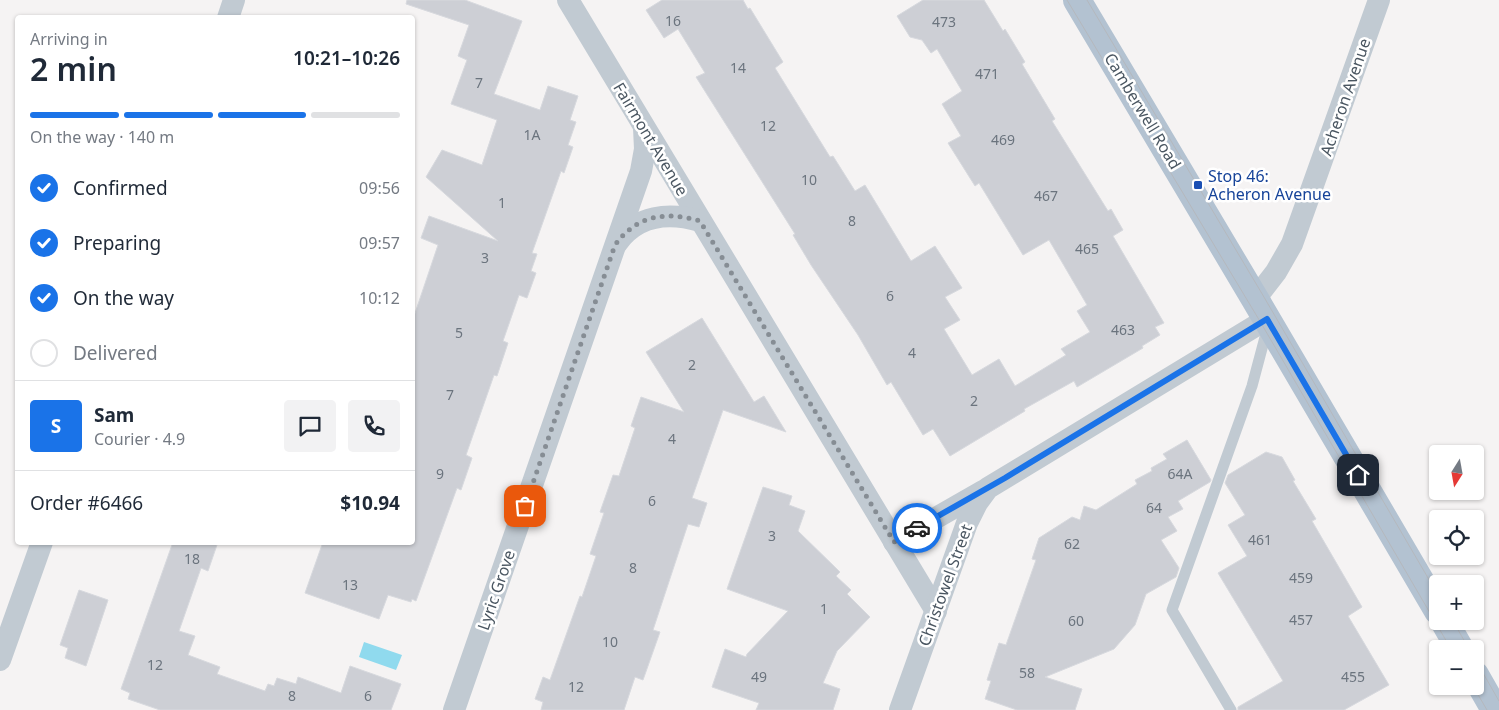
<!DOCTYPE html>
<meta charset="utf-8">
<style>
:root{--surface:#fff;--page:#f2f2f3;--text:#1f2937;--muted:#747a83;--line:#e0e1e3;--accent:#1a73e8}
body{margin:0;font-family:"Noto Sans",sans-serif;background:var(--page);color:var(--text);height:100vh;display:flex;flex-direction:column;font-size:19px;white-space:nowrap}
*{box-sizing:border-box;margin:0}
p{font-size:16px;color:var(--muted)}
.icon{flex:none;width:28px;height:28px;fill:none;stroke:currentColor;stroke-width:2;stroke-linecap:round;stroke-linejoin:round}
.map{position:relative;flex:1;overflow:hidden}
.details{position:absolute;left:15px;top:15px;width:400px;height:530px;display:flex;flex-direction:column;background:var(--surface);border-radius:5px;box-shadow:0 1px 4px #0004}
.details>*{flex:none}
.needle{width:32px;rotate:191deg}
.buttons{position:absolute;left:1429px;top:445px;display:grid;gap:10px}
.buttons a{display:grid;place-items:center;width:55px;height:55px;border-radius:5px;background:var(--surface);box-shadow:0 1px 4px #0004;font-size:25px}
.pin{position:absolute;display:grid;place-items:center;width:42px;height:42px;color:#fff;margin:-21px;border-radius:10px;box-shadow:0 2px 8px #0006}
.courier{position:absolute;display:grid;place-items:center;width:50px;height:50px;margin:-25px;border:4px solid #1a73e8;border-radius:50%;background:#fff;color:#222;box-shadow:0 1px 6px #0007}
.summary em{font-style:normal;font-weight:600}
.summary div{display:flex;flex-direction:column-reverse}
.summary{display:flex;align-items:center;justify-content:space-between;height:85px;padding:0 15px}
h1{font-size:32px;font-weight:600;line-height:38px}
.bar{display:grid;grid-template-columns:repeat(4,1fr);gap:8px 5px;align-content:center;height:60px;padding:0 15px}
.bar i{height:6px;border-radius:4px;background:var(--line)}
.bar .current{background:var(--accent)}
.bar p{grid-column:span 4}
.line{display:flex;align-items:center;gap:12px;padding:0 15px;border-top:1px solid var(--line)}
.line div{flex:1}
.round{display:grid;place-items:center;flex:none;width:52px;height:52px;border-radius:5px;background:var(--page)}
ol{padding:0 15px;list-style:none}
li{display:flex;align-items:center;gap:15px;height:55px}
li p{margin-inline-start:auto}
li .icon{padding:5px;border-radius:50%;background:var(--accent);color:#fff;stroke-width:4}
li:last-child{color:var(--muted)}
li i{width:28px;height:28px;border:2px solid var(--line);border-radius:50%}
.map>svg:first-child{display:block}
.water{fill:#90daee}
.building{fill:#cdcfd5;stroke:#d7d9de}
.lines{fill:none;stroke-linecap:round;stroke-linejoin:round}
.service{stroke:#c1cad2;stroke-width:11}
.minor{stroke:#c1cad2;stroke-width:22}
.primary{stroke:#b3c2d1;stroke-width:28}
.tram{stroke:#b5b8bd;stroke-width:1}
.done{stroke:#868d94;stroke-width:5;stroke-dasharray:0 9}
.route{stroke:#1a73e8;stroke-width:6}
.transit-dot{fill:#1a4fb4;stroke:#fff;stroke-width:2}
.labels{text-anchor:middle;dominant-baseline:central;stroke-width:5;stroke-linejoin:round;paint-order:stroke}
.number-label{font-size:14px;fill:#6b747e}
.street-label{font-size:16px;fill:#4a5661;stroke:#fff}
.transit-label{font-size:16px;fill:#164399;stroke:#fff;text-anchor:start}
</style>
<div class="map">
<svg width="1499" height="710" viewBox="0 0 1499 710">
<rect width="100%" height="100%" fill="#f5f3f3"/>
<path class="water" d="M364,642L402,655L396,670L359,657Z"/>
<g class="building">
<path d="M407,0H465L522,21L494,94L540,110L548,86L578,96L570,120L576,122L568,145L573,147L564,173L561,171L532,253L537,254L531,271L536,273L527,298L519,295L503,341L508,343L497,376L494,375L466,455L472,458L461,490L457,488L416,601L412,599L411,602L388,595L379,619L305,593L323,542H412V322L438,245L421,238L429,216L498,241L426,177L442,150L482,165L497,120L451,104L467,60L458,56L469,25L406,4Z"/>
<path d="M662,0H743L748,9L750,8L783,62L775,68L830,157L833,156L855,191L865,185L911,261L935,246L962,288L945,297L960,320L944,329L972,375L999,359L1015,386L1066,355L1061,349L1090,332L1077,311L1087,305L1049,240L1023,255L979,183L975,186L948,143L961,136L942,104L962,91L937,49L931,53L922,40L910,37L897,16L923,0H984L1003,31L1005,29L1025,62L1022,64L1055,119L1052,121L1108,211L1111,209L1123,230L1113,236L1164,323L1155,327L1160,335L1142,346L1143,348L1077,387L1074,381L1024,409L1025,411L950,456L933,429L923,435L891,382L887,385L858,335L811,265L793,235L795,234L696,77L705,73L678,29L664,38L646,10Z"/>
<path d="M702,318L754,402L764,396L786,432L723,410L692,498L707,503L699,527L688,524L653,630L660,632L643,680L635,677L624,710H541L543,702L535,699L543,677L550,680L580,596L582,597L596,556L590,554L604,513L600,512L613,475L619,476L635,428L631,426L641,397L684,412L646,352Z"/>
<path d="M1187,440L1211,480L1210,482L1178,501L1183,509L1168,517L1177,531L1161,540L1179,568L1176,577L1146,594L1135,625L1114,649L1045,677L1082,689L1075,710H1017L985,699L991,681L987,680L999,643L1006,645L1036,560L1032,559L1039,538L1072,517L1080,520L1084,506L1096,510L1137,484L1135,480L1152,471L1151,468L1167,459L1163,454Z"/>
<path d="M1266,452L1282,457L1295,480L1293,481L1316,519L1312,521L1362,607L1348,616L1389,685L1344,710H1238V707L1283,681L1218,573L1247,556L1228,525L1245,515L1225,483L1228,475Z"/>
<path d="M763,487L792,496L789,505L805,511L798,531L840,572L836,576L851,590L847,594L870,617L837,651L823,683L840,689L833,710H756L759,703L712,687L725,649L746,657L747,654L788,611L727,589Z"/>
<path d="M173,542H218L208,571L201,568L179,631L195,636L188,655L220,667L217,674L265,691L268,684L274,686L277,678L296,684L298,677L341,693L350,666L401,684L391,710H160L128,699L130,693L121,689Z"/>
<path d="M79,590L108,600L86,666L65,658L68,648L60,645Z"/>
</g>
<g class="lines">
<path class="service" d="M1231,710L1172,610L1252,386L1268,326"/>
<g class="minor">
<path d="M568,0L936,611"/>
<path d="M228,18L234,0"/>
<path d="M617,243C637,215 669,212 700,221"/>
<path d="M1255,299L1276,272L1292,244L1379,0"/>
<path d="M894,542L983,491"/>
<path d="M0,660L42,542"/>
<path d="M454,710L641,171L645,149L644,128"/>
<path d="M900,710L967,523L977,503L988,488L1267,319"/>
</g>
<g class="primary">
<path d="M1077,0L1255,299L1438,611"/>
<path d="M1444,621L1460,649"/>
<path d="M1475,675L1495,710"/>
</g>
<g class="tram">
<path d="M1067,0L1261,323L1451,649"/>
<path d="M1087,0L1261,292L1438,595"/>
<path d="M1453,621L1469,649"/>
<path d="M1475,659L1499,701"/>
<path d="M1473,686L1487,710"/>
</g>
</g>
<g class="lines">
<path class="done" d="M525,506L615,245C637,215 665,211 700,221L894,542L917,528"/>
<path class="route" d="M917,528L1005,478L1267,319L1358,475"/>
</g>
<rect class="transit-dot" x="1193" y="180" width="10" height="10" rx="2.5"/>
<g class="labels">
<g class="number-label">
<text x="673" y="20">16</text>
<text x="944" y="21">473</text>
<text x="738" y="67">14</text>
<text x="987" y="73">471</text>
<text x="479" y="82">7</text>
<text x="768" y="125">12</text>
<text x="532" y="134">1A</text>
<text x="1003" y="139">469</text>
<text x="809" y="179">10</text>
<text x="1046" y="195">467</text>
<text x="502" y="202">1</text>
<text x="852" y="220">8</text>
<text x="1087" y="248">465</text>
<text x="485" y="257">3</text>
<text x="890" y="295">6</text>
<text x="1123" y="329">463</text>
<text x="459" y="332">5</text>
<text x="912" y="352">4</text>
<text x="692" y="364">2</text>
<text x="450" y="394">7</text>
<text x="974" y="400">2</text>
<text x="672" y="438">4</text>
<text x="440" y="473">9</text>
<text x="1180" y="473">64A</text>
<text x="652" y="500">6</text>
<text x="1154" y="507">64</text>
<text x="772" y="535">3</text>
<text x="1260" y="539">461</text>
<text x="1072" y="543">62</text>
<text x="192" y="558">18</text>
<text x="633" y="567">8</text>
<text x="1301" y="577">459</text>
<text x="350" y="584">13</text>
<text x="824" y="608">1</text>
<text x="1301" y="619">457</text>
<text x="1076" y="620">60</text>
<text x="610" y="641">10</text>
<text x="155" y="664">12</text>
<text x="1027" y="672">58</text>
<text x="759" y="676">49</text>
<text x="1353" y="676">455</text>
<text x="576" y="686">12</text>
<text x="292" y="695">8</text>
<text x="368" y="695">6</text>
</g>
<g class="street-label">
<text transform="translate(1345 97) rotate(-71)">Acheron Avenue</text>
<text transform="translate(1143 111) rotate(59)">Camberwell Road</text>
<text transform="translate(651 139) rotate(59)">Fairmont Avenue</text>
<text transform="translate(945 585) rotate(-70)">Christowel Street</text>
<text transform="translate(496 590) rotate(-71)">Lyric Grove</text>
</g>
<g class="transit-label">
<text x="1208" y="176">Stop 46:<tspan x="1208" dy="18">Acheron Avenue</tspan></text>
</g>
</g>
</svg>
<div class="buttons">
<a><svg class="needle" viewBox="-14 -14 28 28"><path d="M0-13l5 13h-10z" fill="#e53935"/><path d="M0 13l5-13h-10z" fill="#747a83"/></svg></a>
<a><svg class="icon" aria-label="locate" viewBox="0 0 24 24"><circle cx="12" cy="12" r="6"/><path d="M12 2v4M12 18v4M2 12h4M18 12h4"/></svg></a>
<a>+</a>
<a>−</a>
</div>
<div class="pin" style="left:525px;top:506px;background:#ea580c"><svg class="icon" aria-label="bag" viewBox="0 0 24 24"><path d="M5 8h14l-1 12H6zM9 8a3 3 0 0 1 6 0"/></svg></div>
<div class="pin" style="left:1358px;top:475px;background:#1f2937"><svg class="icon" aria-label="home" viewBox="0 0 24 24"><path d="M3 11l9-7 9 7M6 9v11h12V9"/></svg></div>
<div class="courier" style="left:917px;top:528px"><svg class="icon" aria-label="car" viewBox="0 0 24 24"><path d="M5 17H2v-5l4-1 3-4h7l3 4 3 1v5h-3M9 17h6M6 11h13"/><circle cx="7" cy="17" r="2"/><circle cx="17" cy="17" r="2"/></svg></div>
<section class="details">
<div class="summary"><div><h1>2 min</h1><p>Arriving in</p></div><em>10:21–10:26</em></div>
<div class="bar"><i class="current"></i><i class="current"></i><i class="current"></i><i></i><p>On the way · 140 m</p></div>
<ol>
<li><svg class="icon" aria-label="check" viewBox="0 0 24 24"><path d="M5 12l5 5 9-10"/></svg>Confirmed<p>09:56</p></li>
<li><svg class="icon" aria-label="check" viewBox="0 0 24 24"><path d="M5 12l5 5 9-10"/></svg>Preparing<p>09:57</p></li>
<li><svg class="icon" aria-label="check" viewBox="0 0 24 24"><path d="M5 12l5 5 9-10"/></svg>On the way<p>10:12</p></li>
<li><i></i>Delivered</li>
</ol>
<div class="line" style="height:90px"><b class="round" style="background:var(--accent);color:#fff">S</b><div><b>Sam</b><p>Courier · 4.9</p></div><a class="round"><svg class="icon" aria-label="chat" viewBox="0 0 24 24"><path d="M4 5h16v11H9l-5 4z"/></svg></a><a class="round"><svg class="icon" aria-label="phone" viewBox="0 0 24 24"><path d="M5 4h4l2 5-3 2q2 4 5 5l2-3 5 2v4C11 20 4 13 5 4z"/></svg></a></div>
<div class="line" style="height:65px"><div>Order #6466</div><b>$10.94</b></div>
</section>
</div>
